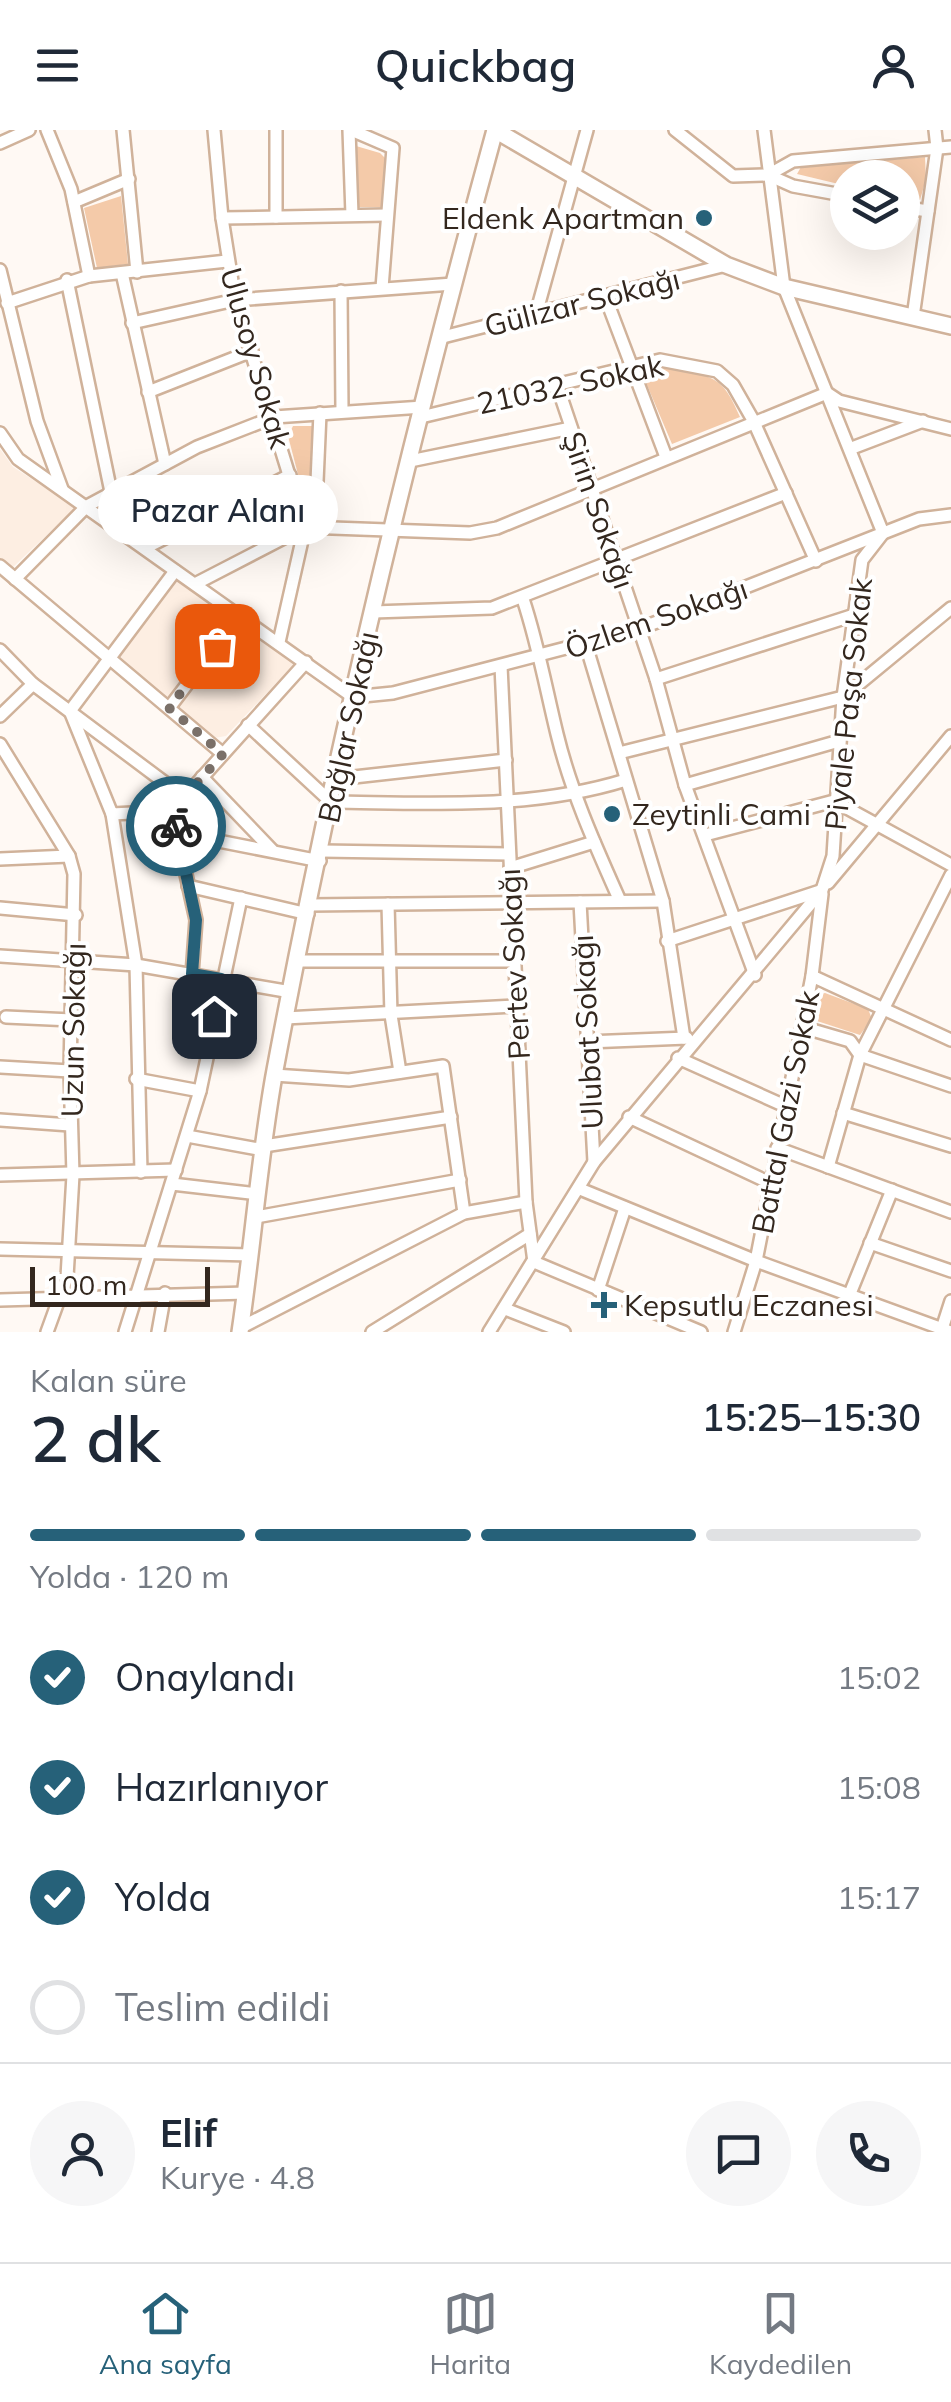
<!DOCTYPE html>
<html lang="tr">
<meta charset="utf-8">
<style>
:root{--surface:#fff;--page:#f6f6f7;--text:#1f2937;--muted:#747a83;--line:#e0e1e3;--accent:#266179}
body{margin:0;font-family:Mulish,sans-serif;background:var(--page);color:var(--text);height:100vh;display:flex;flex-direction:column;font-size:38px;white-space:nowrap}
*{box-sizing:border-box;margin:0}
p{font-size:32px;color:var(--muted)}
.icon{flex:none;width:55px;height:55px;fill:none;stroke:currentColor;stroke-width:2;stroke-linecap:round;stroke-linejoin:round}
.map{position:relative;height:1202px;overflow:hidden}
.drawer{display:flex;flex-direction:column;background:var(--surface);flex:1}
.drawer>*{flex:none}
.buttons{position:absolute;left:830px;top:30px;display:grid;gap:20px}
.buttons a{display:grid;place-items:center;width:90px;height:90px;border-radius:50%;background:var(--surface);box-shadow:0 10px 40px #0002;font-size:50px}
.scale{position:absolute;left:30px;bottom:25px;width:180px;box-sizing:border-box;padding-left:10px;border:5px solid #33271e;border-top:0;font-size:28px;line-height:35px;white-space:nowrap;color:#33271e;-webkit-text-stroke:8px #fff;paint-order:stroke}
.pin{position:absolute;display:grid;place-items:center;width:85px;height:85px;color:#fff;margin:-42px;border-radius:20px;box-shadow:0 5px 15px #0006}
.courier{position:absolute;display:grid;place-items:center;width:100px;height:100px;margin:-50px;border:8px solid #266179;border-radius:50%;background:#fff;color:#222;box-shadow:0 2px 12px #0007}
.bubble{position:absolute;height:70px;border-radius:35px;background:var(--surface);box-shadow:0 10px 40px #0002;font-size:32px;font-weight:600;line-height:70px;text-align:center}
.summary em{font-style:normal;font-weight:600}
.summary div{display:flex;flex-direction:column-reverse}
.summary{display:flex;align-items:center;justify-content:space-between;height:170px;padding:0 30px}
h1{font-size:65px;font-weight:600;line-height:75px}
.bar{display:grid;grid-template-columns:repeat(4,1fr);gap:15px 10px;align-content:center;height:120px;padding:0 30px}
.bar i{height:12px;border-radius:8px;background:var(--line)}
.bar .selected{background:var(--accent)}
.bar p{grid-column:span 4}
.line{display:flex;align-items:center;gap:25px;padding:0 30px;border-top:2px solid var(--line)}
.line div{flex:1}
.round{display:grid;place-items:center;flex:none;width:105px;height:105px;border-radius:52px;background:var(--page)}
ol{padding:0 30px;list-style:none}
li{display:flex;align-items:center;gap:30px;height:110px}
li p{margin-inline-start:auto}
li .icon{padding:10px;border-radius:50%;background:var(--accent);color:#fff;stroke-width:4}
li:last-child{color:var(--muted)}
li i{width:55px;height:55px;border:5px solid var(--line);border-radius:50%}
header{display:flex;justify-content:space-between;align-items:center;height:130px;padding:0 30px;background:var(--surface);font-size:45px;font-weight:600}
.tab-bar{display:flex;justify-content:space-around;align-items:center;height:140px;border-top:2px solid var(--line);background:var(--surface);font-size:28px;color:var(--muted)}
.tab-bar a{display:grid;justify-items:center;gap:5px}
.tab-bar .selected{color:var(--accent)}
.map>svg:first-child{display:block}
.built{fill:#fdeee2}
.green{fill:#f4caa9}
.lines{fill:none;stroke-linecap:round;stroke-linejoin:round}
.street-casing{stroke:#d0b29a;stroke-width:16}
.secondary-casing{stroke:#d0b29a;stroke-width:20}
.street{stroke:#fff;stroke-width:11}
.secondary{stroke:#fff;stroke-width:15}
.done{stroke:#7a7069;stroke-width:10;stroke-dasharray:0 18}
.route{stroke:#266179;stroke-width:12}
.poi-dot{fill:#266179;stroke:#fff;stroke-width:4}
.labels{text-anchor:middle;dominant-baseline:central;stroke-width:8;stroke-linejoin:round;paint-order:stroke}
.poi-label{font-size:30px;fill:#33271e;stroke:#fff;text-anchor:start}
.street-label{font-size:30px;fill:#33271e;stroke:#fff}
</style>
<header><svg class="icon" aria-label="menu" viewBox="0 0 24 24"><path d="M4 6h16M4 12h16M4 18h16"/></svg>Quickbag<svg class="icon" aria-label="person" viewBox="0 0 24 24"><circle cx="12" cy="8" r="4"/><path d="M4 21q1-7 8-7t8 7"/></svg></header>
<div class="map">
<svg width="951" height="1202" viewBox="0 0 951 1202">
<rect width="100%" height="100%" fill="#fff9f4"/>
<g class="built">
<path d="M0,319L13,337L76,377L12,438L0,428Z"/>
<path d="M175,450L295,533L226,606L214,608L117,525Z"/>
</g>
<g class="green">
<path d="M356,16L380,23L386,29L381,77H359Z"/>
<path d="M925,27L926,49L920,70L903,67L902,48H848L847,56L797,44L801,37Z"/>
<path d="M121,66L128,134L97,138L84,78Z"/>
<path d="M671,237C713,248 722,244 740,287L672,314L644,248L647,240Z"/>
<path d="M293,296H314L312,371H305L288,306Z"/>
<path d="M825,863L868,879L872,889L860,905L817,891L821,864Z"/>
</g>
<g class="lines">
<defs>
<g id="street">
<path d="M47,0L71,59L89,146"/>
<path d="M123,0L137,142"/>
<path d="M214,0L222,88L235,170L305,397L279,512"/>
<path d="M276,0V87"/>
<path d="M349,0L352,85"/>
<path d="M351,0L393,18L382,158"/>
<path d="M675,0L733,46L768,45L793,31L951,17"/>
<path d="M0,13L29,0"/>
<path d="M768,45L793,56L848,66"/>
<path d="M74,72L129,49"/>
<path d="M902,77L928,81"/>
<path d="M222,88L387,85"/>
<path d="M0,140L37,291L62,359"/>
<path d="M122,143L165,334"/>
<path d="M67,150L111,362"/>
<path d="M341,161L342,281"/>
<path d="M605,166L666,327"/>
<path d="M7,173L89,146L227,131"/>
<path d="M536,184L587,0"/>
<path d="M913,187L937,18L935,0"/>
<path d="M132,193L235,170L453,154"/>
<path d="M439,208L726,135"/>
<path d="M557,255L656,549L685,655L755,845"/>
<path d="M148,262L252,221"/>
<path d="M421,287L660,230L717,241L733,255L753,290L816,431"/>
<path d="M0,303L18,329L353,567L393,563L639,499L919,389L951,385"/>
<path d="M852,318L923,291"/>
<path d="M410,331L571,298"/>
<path d="M315,398L320,283"/>
<path d="M145,418L290,345"/>
<path d="M0,436L223,624"/>
<path d="M15,449L87,376L197,317L274,287L423,277"/>
<path d="M195,454L305,397L470,403L497,398L827,263L839,271L951,299"/>
<path d="M523,469C538,514 546,559 557,604C571,662 596,717 620,771"/>
<path d="M373,482L492,478L786,363"/>
<path d="M586,515L663,771L684,908"/>
<path d="M0,520L33,554"/>
<path d="M501,536L526,1072L534,1132L701,1202"/>
<path d="M656,549L854,485"/>
<path d="M169,578L240,485"/>
<path d="M70,581L175,441"/>
<path d="M70,581L112,684L172,681"/>
<path d="M0,586L33,554L184,667"/>
<path d="M248,595L331,672C432,673 529,680 626,650"/>
<path d="M0,614L69,726L74,744L70,941L73,1045L67,1147L47,1202"/>
<path d="M619,623L843,567L951,478"/>
<path d="M202,647L272,720"/>
<path d="M336,649L506,630"/>
<path d="M685,655L839,611"/>
<path d="M172,681L306,532"/>
<path d="M172,681L196,790L192,844"/>
<path d="M112,684L136,835L141,1042"/>
<path d="M178,703L320,731"/>
<path d="M705,705L834,671L951,735"/>
<path d="M322,721L509,724"/>
<path d="M0,729L69,726"/>
<path d="M510,738L594,712"/>
<path d="M828,753L951,606"/>
<path d="M188,756L308,784"/>
<path d="M580,772L594,1032"/>
<path d="M388,774L391,885L400,942"/>
<path d="M310,775L663,771"/>
<path d="M0,778L76,785"/>
<path d="M667,811L820,761"/>
<path d="M0,826L136,835L291,862"/>
<path d="M298,831H514"/>
<path d="M812,846L951,910"/>
<path d="M6,887L72,890"/>
<path d="M285,888L517,876"/>
<path d="M802,897L850,911L860,925L951,956"/>
<path d="M587,912L687,908"/>
<path d="M678,928L785,976"/>
<path d="M0,937L70,941"/>
<path d="M274,945L349,950L443,936L464,1083"/>
<path d="M136,949L200,961"/>
<path d="M843,983L951,1016"/>
<path d="M629,987L770,1053"/>
<path d="M0,990L70,995"/>
<path d="M187,1006L264,1020"/>
<path d="M264,1016L451,987"/>
<path d="M777,1018L951,1082"/>
<path d="M828,1037L860,925L951,745"/>
<path d="M0,1045L176,1040"/>
<path d="M172,1054L258,1064"/>
<path d="M580,1059L756,1131L951,1202"/>
<path d="M256,1087L460,1050"/>
<path d="M870,1113L951,1141"/>
<path d="M0,1119L251,1125"/>
<path d="M598,1160L625,1078"/>
<path d="M849,1166L892,1060"/>
<path d="M0,1170L246,1163"/>
<path d="M505,1179L564,1202"/>
<path d="M240,1198L464,1083L526,1072"/>
<path d="M125,1202L200,961L241,768"/>
<path d="M158,1202L165,1163"/>
<path d="M372,1202L530,1104"/>
<path d="M489,1202L594,1032L822,760L833,726L843,567L862,430L883,403L784,157L764,0"/>
<path d="M734,1202L756,1131L812,846L822,764"/>
<path d="M941,1202L951,1171"/>
</g>
<g id="secondary">
<path d="M495,0L726,135L784,157L951,196"/>
<path d="M240,1202C253,1115 259,1027 275,940C334,624 410,310 495,0"/>
</g>
</defs>
<use href="#street" class="street-casing"/>
<use href="#secondary" class="secondary-casing"/>
<use href="#street" class="street"/>
<use href="#secondary" class="secondary"/>
</g>
<g class="lines">
<path class="done" d="M176,696L172,681L223,624L169,578L217,516"/>
<path class="route" d="M176,696L196,790L192,844L221,849L214,886"/>
</g>
<g class="poi-dot">
<circle cx="704" cy="88" r="10"/>
<circle cx="612" cy="684" r="10"/>
<path d="M599 1160h10v10h10v10h-10v10h-10v-10h-10v-10h10z"/>
</g>
<g class="labels">
<g class="poi-label">
<text x="684" y="88" text-anchor="end">Eldenk Apartman</text>
<text x="632" y="684">Zeytinli Cami</text>
<text x="624" y="1175">Kepsutlu Eczanesi</text>
</g>
<g class="street-label">
<text transform="translate(582 172) rotate(-14)">Gülizar Sokağı</text>
<text transform="translate(256 228) rotate(74)">Ulusoy Sokak</text>
<text transform="translate(570 254) rotate(-12)">21032. Sokak</text>
<text transform="translate(599 380) rotate(71)">Şirin Sokağı</text>
<text transform="translate(656 488) rotate(-19)">Özlem Sokağı</text>
<text transform="translate(848 574) rotate(-84)">Piyale Paşa Sokak</text>
<text transform="translate(348 597) rotate(-78)">Bağlar Sokağı</text>
<text transform="translate(514 834) rotate(-93)">Pertev Sokağı</text>
<text transform="translate(73 900) rotate(-89)">Uzun Sokağı</text>
<text transform="translate(587 902) rotate(-93)">Ulubat Sokağı</text>
<text transform="translate(785 982) rotate(-79)">Battal Gazi Sokak</text>
</g>
</g>
</svg>
<div class="buttons">
<a><svg class="icon" aria-label="layers" viewBox="0 0 24 24"><path d="M12 4l9 5-9 5-9-5zM3 14l9 5 9-5"/></svg></a>
</div>
<div class="scale">100 m</div>
<div class="pin" style="left:217px;top:516px;background:#ea580c"><svg class="icon" aria-label="bag" viewBox="0 0 24 24"><path d="M5 8h14l-1 12H6zM9 8a3 3 0 0 1 6 0"/></svg></div>
<div class="pin" style="left:214px;top:886px;background:#1f2937"><svg class="icon" aria-label="home" viewBox="0 0 24 24"><path d="M3 11l9-7 9 7M6 9v11h12V9"/></svg></div>
<div class="courier" style="left:176px;top:696px"><svg class="icon" aria-label="bike" viewBox="0 0 24 24"><circle cx="6" cy="16" r="4"/><circle cx="18" cy="16" r="4"/><path d="M6 16l4-8h5l3 8M10 8l3 8H6M13 5h3"/></svg></div>
<div class="bubble" style="left:98px;top:345px;width:240px">Pazar Alanı</div>
</div>
<section class="drawer">
<div class="summary"><div><h1>2 dk</h1><p>Kalan süre</p></div><em>15:25–15:30</em></div>
<div class="bar"><i class="selected"></i><i class="selected"></i><i class="selected"></i><i></i><p>Yolda · 120 m</p></div>
<ol>
<li><svg class="icon" aria-label="check" viewBox="0 0 24 24"><path d="M5 12l5 5 9-10"/></svg>Onaylandı<p>15:02</p></li>
<li><svg class="icon" aria-label="check" viewBox="0 0 24 24"><path d="M5 12l5 5 9-10"/></svg>Hazırlanıyor<p>15:08</p></li>
<li><svg class="icon" aria-label="check" viewBox="0 0 24 24"><path d="M5 12l5 5 9-10"/></svg>Yolda<p>15:17</p></li>
<li><i></i>Teslim edildi</li>
</ol>
<div class="line" style="height:180px"><a class="round"><svg class="icon" aria-label="person" viewBox="0 0 24 24"><circle cx="12" cy="8" r="4"/><path d="M4 21q1-7 8-7t8 7"/></svg></a><div><b>Elif</b><p>Kurye · 4.8</p></div><a class="round"><svg class="icon" aria-label="chat" viewBox="0 0 24 24"><path d="M4 5h16v11H9l-5 4z"/></svg></a><a class="round"><svg class="icon" aria-label="phone" viewBox="0 0 24 24"><path d="M5 4h4l2 5-3 2q2 4 5 5l2-3 5 2v4C11 20 4 13 5 4z"/></svg></a></div>
</section>
<nav class="tab-bar">
<a class="selected"><svg class="icon" aria-label="home" viewBox="0 0 24 24"><path d="M3 11l9-7 9 7M6 9v11h12V9"/></svg>Ana sayfa</a>
<a><svg class="icon" aria-label="map" viewBox="0 0 24 24"><path d="M3 6l6-2 6 2 6-2v14l-6 2-6-2-6 2zM9 4v14M15 6v14"/></svg>Harita</a>
<a><svg class="icon" aria-label="saved" viewBox="0 0 24 24"><path d="M7 4h10v16l-5-4-5 4z"/></svg>Kaydedilen</a>
</nav>
